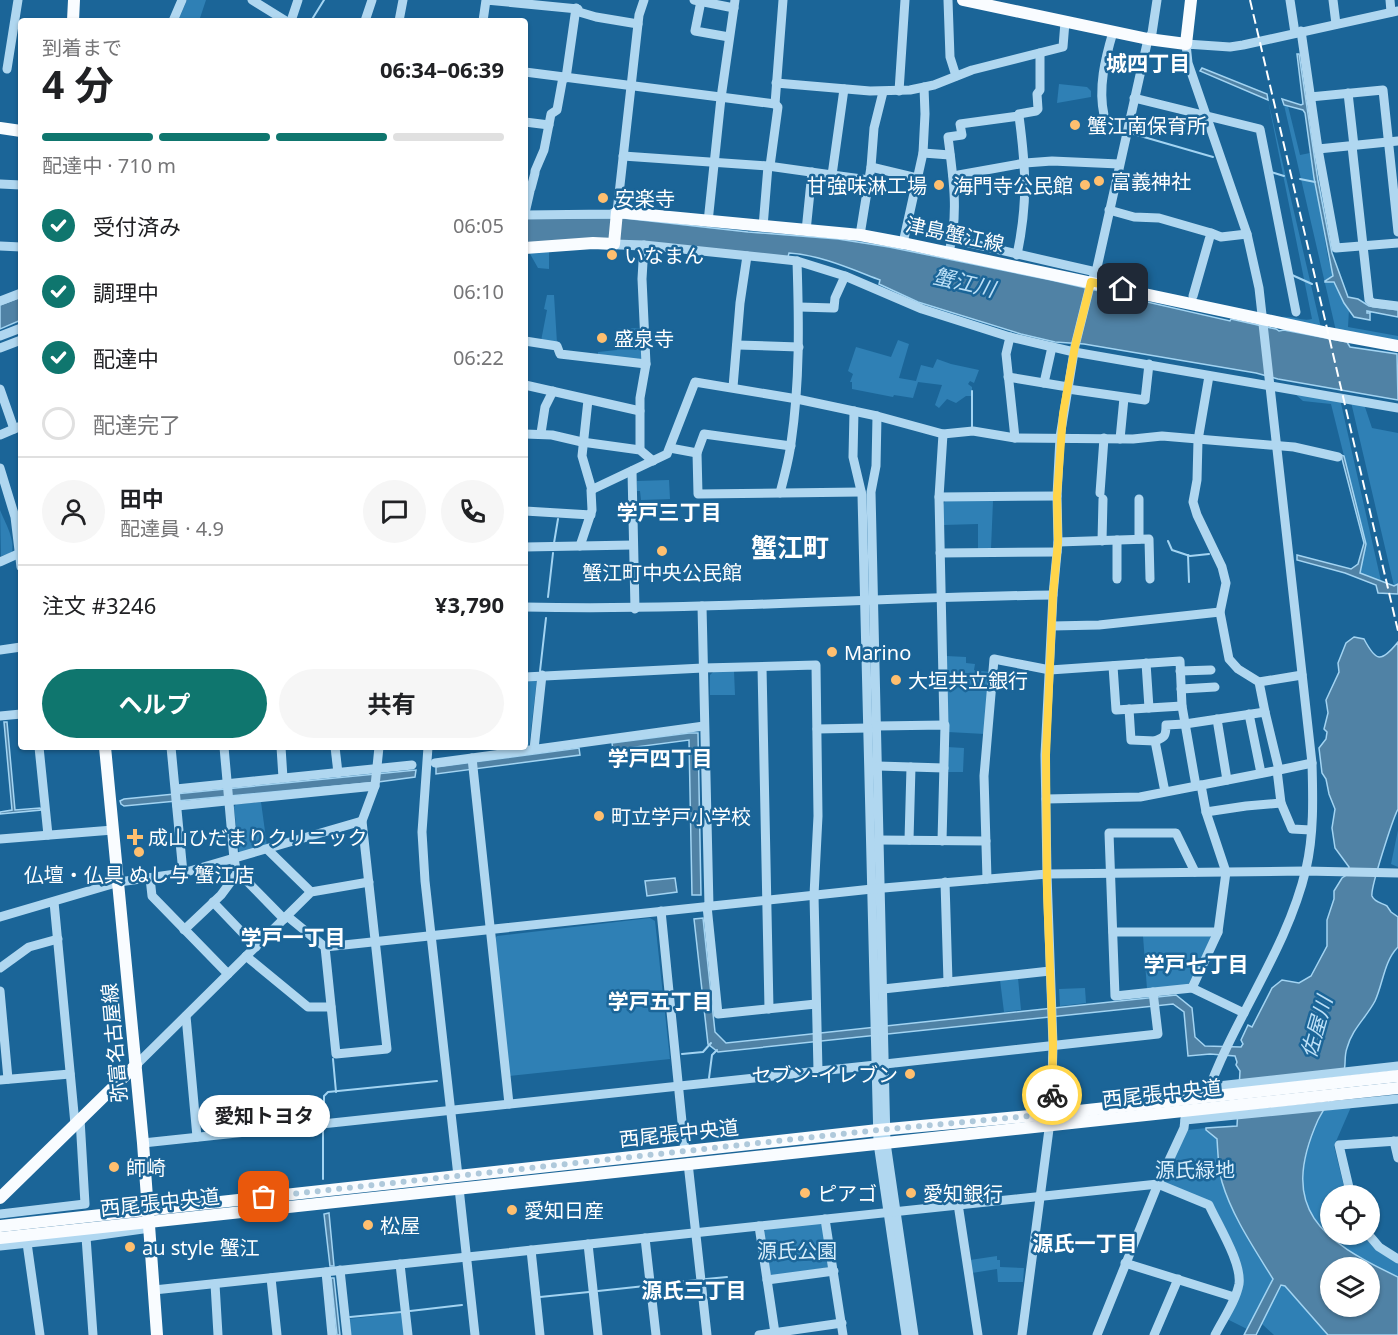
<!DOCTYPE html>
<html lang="ja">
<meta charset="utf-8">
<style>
:root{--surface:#fff;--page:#f6f6f6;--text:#202124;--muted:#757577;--line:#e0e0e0;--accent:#0f766e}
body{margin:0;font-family:"Noto Sans","Noto Sans JP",sans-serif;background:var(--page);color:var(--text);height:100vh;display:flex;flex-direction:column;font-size:22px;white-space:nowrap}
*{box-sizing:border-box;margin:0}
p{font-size:20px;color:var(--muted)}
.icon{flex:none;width:33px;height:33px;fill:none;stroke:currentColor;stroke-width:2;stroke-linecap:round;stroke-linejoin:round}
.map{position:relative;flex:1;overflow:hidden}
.drawer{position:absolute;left:18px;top:18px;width:510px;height:732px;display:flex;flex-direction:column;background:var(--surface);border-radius:6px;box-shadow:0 2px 4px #0004}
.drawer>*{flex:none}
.tools{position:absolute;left:1320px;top:1185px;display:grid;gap:12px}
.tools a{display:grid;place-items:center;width:60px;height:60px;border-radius:50%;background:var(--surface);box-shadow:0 2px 4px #0004;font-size:30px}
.pin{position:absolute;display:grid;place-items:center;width:51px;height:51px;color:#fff;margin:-26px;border-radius:12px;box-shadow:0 3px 9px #0006}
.courier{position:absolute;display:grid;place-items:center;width:60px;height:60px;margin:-30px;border:4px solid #ffd54a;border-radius:50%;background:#fff;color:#222;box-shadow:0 2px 8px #0007}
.bubble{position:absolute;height:42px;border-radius:21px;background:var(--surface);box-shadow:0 2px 4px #0004;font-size:20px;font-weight:700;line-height:42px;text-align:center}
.summary em{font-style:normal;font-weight:700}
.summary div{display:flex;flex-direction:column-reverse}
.summary{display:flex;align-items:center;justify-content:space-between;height:102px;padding:0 24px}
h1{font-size:39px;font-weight:700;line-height:45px}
.bar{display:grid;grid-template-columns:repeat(4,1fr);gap:9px 6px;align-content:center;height:72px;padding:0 24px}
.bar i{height:8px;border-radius:4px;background:var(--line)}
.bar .selected{background:var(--accent)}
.bar p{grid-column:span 4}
.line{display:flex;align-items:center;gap:15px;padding:0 24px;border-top:2px solid var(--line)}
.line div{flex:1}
.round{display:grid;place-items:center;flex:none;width:63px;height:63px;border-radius:32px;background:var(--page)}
ol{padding:0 24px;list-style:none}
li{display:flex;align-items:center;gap:18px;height:66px}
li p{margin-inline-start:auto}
li .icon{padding:6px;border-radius:50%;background:var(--accent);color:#fff;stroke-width:4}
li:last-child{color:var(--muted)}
li i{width:33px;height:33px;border:3px solid var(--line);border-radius:50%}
.primary-button{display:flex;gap:12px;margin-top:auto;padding:12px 24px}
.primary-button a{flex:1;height:69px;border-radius:36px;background:var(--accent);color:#fff;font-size:24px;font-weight:700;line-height:69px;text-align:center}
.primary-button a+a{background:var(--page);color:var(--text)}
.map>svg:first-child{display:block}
.green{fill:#2f80b5}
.water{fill:#5082a5;stroke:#a3d4f2;stroke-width:1.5;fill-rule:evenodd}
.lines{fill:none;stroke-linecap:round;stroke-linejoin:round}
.stream{stroke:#a3d4f2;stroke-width:2}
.minor{stroke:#b0d7f0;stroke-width:9}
.major{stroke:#f9fcff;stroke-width:12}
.rail{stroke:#fff;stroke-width:2;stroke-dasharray:10 4.5;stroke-linecap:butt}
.done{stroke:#afc9db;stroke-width:6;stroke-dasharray:0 10.8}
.route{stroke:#ffd54a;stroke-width:8}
.poi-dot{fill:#ffbf6f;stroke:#1b6598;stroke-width:2}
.labels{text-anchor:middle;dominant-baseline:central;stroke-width:5;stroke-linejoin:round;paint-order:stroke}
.poi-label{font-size:20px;fill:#fff;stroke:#1b6598;text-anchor:start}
.street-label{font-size:20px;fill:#fff;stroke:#1b6598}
.park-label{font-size:20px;fill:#d7edfb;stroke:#1b6598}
.neighbourhood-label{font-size:21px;font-weight:bold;fill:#fff;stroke:#1b6598}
.water-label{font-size:21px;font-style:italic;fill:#bce0f7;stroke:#1b6598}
.district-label{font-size:26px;font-weight:bold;fill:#fff;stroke:#1b6598}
</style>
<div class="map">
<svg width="1398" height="1335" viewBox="0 0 1398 1335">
<rect width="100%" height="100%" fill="#1b6598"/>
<g class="green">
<path d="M187,0H206L199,21H178Z"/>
<path d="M1059,84L1087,87L1091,91V97L1057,103Z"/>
<path d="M1268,100L1321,328L1278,318C1290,314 1301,322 1312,319Z"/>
<path d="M1284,105L1288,106L1300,155L1310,153L1328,258L1334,277L1325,280L1334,282L1349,310L1348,327L1398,336V343L1336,331Z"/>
<path d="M549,250V269L538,268L529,252Z"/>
<path d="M547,295H554L557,343L541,341L547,310L544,309Z"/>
<path d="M642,328L643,361L598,356V352L617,350L616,329Z"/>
<path d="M898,340L909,344L899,378L916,381L921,365L933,368L937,359L951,364L979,370L974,383L970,381L968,384L972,387V396H966L956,403L947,399L939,408L935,405L942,385L918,382L913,398L894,395L893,397L852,389V382H850L853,374L848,371L856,347L891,357Z"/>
<path d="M1294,393L1340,399L1381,581L1360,573L1366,544L1331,404L1303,401Z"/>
<path d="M1351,402L1364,404L1372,428L1398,433V584L1394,586Z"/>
<path d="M669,480L670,499L641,500L640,491H637V481Z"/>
<path d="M945,501H993L991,549H978V524L943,525V505Z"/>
<path d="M0,510C5,523 15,538 12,553L1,556Z"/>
<path d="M946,656L966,657V663L975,664L974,670L990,672L985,734L948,732Z"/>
<path d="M734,671L735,695H710V675L713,672Z"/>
<path d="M537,679L529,746H525V680Z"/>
<path d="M947,747L964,748L963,772H946Z"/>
<path d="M261,802L267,846L241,854L239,851L234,807L236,804Z"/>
<path d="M1398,830V867L1391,864Z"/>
<path d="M650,918L655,921L670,1059L509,1076L494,940L497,936Z"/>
<path d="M1210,935L1211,938L1191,982L1186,985L1147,989L1143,936Z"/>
<path d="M1018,978L1021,1010L1004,1012L1000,980Z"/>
<path d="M1085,988L1086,1003L1060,1006L1059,989Z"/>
<path d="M1351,1107L1334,1146L1346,1195L1330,1196V1234L1363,1235L1376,1250L1398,1263V1277C1312,1237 1278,1205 1323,1111Z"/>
<path d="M1206,1128L1217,1139L1221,1179L1226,1195L1285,1286L1328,1335H1274L1262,1324L1252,1318L1247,1329L1227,1319L1242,1282L1211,1202L1165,1183L1163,1179L1188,1130Z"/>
<path d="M820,1223L824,1226L830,1267L772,1276L770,1274L764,1232L766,1229Z"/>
<path d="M997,1256V1260H1000V1267L1024,1268L1023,1282H998L997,1269L972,1273L970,1260Z"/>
<path d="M402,1313L405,1335H351L349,1319Z"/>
</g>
<g class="water">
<path d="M1297,54H1299L1318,181L1332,253L1348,297L1358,299L1369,306L1398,310V317L1367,311V313H1370V320L1354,317L1344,303L1334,282H1325V281L1333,276L1314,178L1305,113L1303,110L1284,105L1282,99L1301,105L1303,104Z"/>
<path d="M1202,68L1267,94L1268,100L1200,71Z"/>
<path d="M525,218H623L748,232L838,239L889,247L1051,280L1230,321L1231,319L1276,329L1279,331L1284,330L1347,342L1350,347L1397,354L1398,400L1278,379L1256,373L1084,344L1055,342L1021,334L918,302L879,284L880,280C851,269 820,255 789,253L788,257L525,244Z"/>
<path d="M21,297V320L0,329V305Z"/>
<path d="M1341,455L1344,456L1366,544L1360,573L1394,586L1398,584V594L1378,593L1376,585L1345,573L1297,560V555L1351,569L1358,564L1364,543Z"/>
<path d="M1354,637L1364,639C1376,662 1381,663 1398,642V809C1393,818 1370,889 1372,896C1374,902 1382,903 1387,906L1391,912L1398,917V947C1384,961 1383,984 1375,1001C1366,1018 1352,1029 1347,1048C1344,1056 1346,1064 1344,1071C1339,1088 1326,1104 1318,1120C1278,1210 1321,1240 1398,1277V1335H1328L1285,1286L1281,1285L1256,1335H1244L1273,1279C1254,1248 1232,1216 1222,1182C1218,1168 1218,1153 1217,1139L1206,1130V1128L1237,1126L1240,1071L1236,1065L1237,1062L1235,1056L1210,1054L1188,1056L1184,1012L1173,1004L718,1052L708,1044L694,919L703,918L715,1032L726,1043L1176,995L1192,1008L1195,1037L1205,1046L1241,1047L1243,1044L1241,1040L1248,1025L1252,1027L1272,988L1282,980L1299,983L1311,976L1327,946V920L1334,899V891L1342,878L1348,874L1349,867L1335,848L1332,828L1335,809L1329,794L1326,779L1322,773L1319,748L1326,739L1327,732L1324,729L1328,713L1326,700L1339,672L1338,663L1346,643ZM1330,1268H1370V1306H1330Z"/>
<path d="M4,722H7L15,810L40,808L41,810L0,814V812L12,810Z"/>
<path d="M689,733H698L701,895H692L689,740L613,750L612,743Z"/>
<path d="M579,748L580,755L436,774V767Z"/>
<path d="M416,770L415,777L378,782L124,806L121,804L120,801L124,799Z"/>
<path d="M675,878L677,892L647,896L645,881Z"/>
<path d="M329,1213L334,1266H330L324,1214Z"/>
<path d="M331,1278H334L340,1335H337Z"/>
</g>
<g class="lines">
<g class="stream">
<path d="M311,21L324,0"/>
<path d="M1130,133L1213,157"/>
<path d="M1271,172L1284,176"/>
<path d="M1300,179L1315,182"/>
<path d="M1292,275L1312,284"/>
<path d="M972,427V391"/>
<path d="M1168,541L1172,550L1190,556L1209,554"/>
<path d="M554,543L558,519"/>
<path d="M1188,555L1189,582"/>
<path d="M548,597L553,553"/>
<path d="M540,671L546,618"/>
<path d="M682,1054L703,1052L711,1043"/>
<path d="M333,1059L336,1092"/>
<path d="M709,1078L712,1055L717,1050"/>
<path d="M324,1120V1096L328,1092L437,1081"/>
<path d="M323,1179V1128"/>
<path d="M706,1279L727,1277"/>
<path d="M655,1285L696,1280"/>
<path d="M598,1291L645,1286"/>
<path d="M540,1297L589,1292"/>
<path d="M410,1311L462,1305"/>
<path d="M350,1317L402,1312"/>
</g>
<g class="minor">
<path d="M252,0L286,21"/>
<path d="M694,0L734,8"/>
<path d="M948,0L950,57L956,76"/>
<path d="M1290,0L1295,33"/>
<path d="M1333,0L1336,24"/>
<path d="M1390,0L1391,12"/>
<path d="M701,1L695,31L729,37"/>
<path d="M173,21L182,0"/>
<path d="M291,21L298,0"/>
<path d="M365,21L372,0"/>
<path d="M399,21L403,0"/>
<path d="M483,21L486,0L578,9L579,12L596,17L638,24"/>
<path d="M1301,31L1318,149L1336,248L1398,243"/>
<path d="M7,69L18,0"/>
<path d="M525,72L775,104L783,0"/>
<path d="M566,78L576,8"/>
<path d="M776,83L870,91L910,90L934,85L972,70L1063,47L1065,22"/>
<path d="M899,91L905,0"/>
<path d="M1348,93L1354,146"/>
<path d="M1310,97L1383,90L1398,232"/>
<path d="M1134,98L1260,129L1296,312"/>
<path d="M1104,115C1098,88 1105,59 1113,32"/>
<path d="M525,122L549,125"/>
<path d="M1352,146L1369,300L1373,303L1398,306"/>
<path d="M1318,149L1398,141"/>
<path d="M923,153L950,155"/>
<path d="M623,156L768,166L832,175L844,89"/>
<path d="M770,166L778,107L775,104"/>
<path d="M871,167L917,178"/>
<path d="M535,171L544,150L551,114L557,110L563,77"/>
<path d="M832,175L869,180"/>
<path d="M953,176L1025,163L1052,161L1119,164"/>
<path d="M0,184L21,185"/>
<path d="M531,188L535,173"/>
<path d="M1109,210L1134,217L1159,218L1211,233L1193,296"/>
<path d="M525,213L530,191"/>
<path d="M525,215L611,214L617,212L639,15L644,0"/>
<path d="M708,222L721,98L735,0"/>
<path d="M763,227L768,166"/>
<path d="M806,231L812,172"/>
<path d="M1211,233L1221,237L1247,234"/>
<path d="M860,235L871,167L874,128L883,92"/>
<path d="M952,239L1096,272"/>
<path d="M903,243L923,153L925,114L924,87"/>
<path d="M614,244L644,245L797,261L845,276L922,309L1010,337L1074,352L1398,408"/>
<path d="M0,246L21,247"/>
<path d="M949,252C959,214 953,176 948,137L962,135L960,124L1019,116V114L1036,111L1038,109L1037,94L1040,90V53"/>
<path d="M1017,255C1028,202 1026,169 1019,116"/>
<path d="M0,301L21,293"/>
<path d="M799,307L834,308L835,298L845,276"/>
<path d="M0,336L21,328"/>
<path d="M1010,337L1006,354L1015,438"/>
<path d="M525,341L557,346L560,354L646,364"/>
<path d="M737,345L799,347"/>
<path d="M0,348L21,340"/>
<path d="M1209,376L1198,440L1197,480L1193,502L1197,515L1222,567L1226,583L1220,612L1229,659L1238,669L1259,682L1265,712"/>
<path d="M1008,377L1068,387"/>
<path d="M1044,383L1052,347"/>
<path d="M525,385L640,411"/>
<path d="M733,387L740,303L747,256"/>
<path d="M0,389L14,429"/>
<path d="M1068,389L1145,400L1149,364"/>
<path d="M588,400L582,456L592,490"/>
<path d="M854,411L853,457L862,495L878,1143L906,1335"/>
<path d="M877,416L876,466L871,492L886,1143L914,1335"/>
<path d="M541,433L545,407L553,391"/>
<path d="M525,434L552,435L582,442L640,450L653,461"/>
<path d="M943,434L939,497L944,725"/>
<path d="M0,435L21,426"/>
<path d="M1120,439L1124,398"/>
<path d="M791,446L704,434L697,453L698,494L861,492"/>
<path d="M670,448L697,453"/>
<path d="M640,450V398L646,364L642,279L644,245"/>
<path d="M0,468L15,517L21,567"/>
<path d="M632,471L635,609"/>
<path d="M780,493C784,477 789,460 791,443C800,382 799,322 797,261"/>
<path d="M1100,493L1104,438"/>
<path d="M939,497L1057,496"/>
<path d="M1139,499V539"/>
<path d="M525,511L591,515"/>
<path d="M1117,540V579"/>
<path d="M1102,541L1103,499"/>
<path d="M1058,542L1149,539L1150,579"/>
<path d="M580,546L592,510L591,490L667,454L695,382L797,399L877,416L943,434L973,431L1015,438L1133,439L1162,436L1294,447L1338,457"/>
<path d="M525,547L633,545"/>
<path d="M940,553L1057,552"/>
<path d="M0,562L20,553"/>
<path d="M702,606L709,906"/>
<path d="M525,607C701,611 877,597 1053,595"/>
<path d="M1052,626L1099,625L1220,612"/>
<path d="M0,650L21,647"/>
<path d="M1146,663L1149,708"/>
<path d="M1113,666L1116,710L1182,706"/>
<path d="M762,667L769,1009"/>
<path d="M1180,671L1211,670"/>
<path d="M525,677L703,668L816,665L818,816L814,895L818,1071"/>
<path d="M1259,682L1302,675"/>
<path d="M1181,689L1215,687"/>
<path d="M1129,709L1131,740L1155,741"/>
<path d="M1249,714L1261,773"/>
<path d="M0,716L21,714"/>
<path d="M1217,719L1227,780"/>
<path d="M877,726L945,725L942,841"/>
<path d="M817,729L868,728"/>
<path d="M39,747L48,835"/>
<path d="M171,747L183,873"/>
<path d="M281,747L283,778"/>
<path d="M335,747L338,773"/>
<path d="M428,747L422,832L425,881L458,1176"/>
<path d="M534,749L542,675"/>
<path d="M472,758L509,1104"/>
<path d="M435,763L704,726"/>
<path d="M878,766L944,768"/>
<path d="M1277,770L1281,803L1292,829L1311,830"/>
<path d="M1279,770L1312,763"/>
<path d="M176,789L412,765"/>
<path d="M1046,799L1140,797L1279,770L1265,712L1185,724L1166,725C1166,736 1165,737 1155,741L1165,792"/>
<path d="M177,806L375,786"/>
<path d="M1206,812L1246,806L1281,803"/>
<path d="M0,839L113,830"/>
<path d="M879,840L986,841"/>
<path d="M909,840L911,767"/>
<path d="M268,850L311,892"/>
<path d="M238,872L284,919"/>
<path d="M1195,872L1176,833H1109L1115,996L1192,988L1244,1013"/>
<path d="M150,878L152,896L228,974"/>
<path d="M987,879L984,776L994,659L1050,670L1180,661L1182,706L1196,786"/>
<path d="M945,882L948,982"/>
<path d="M54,902L75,1124"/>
<path d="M213,902L256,947"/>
<path d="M707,906L718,1014L816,1004"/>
<path d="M661,911L685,1152"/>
<path d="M287,916L325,947L336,1054L387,1049L362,821L375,786L379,747"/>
<path d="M0,917L119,882L183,873L362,821"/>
<path d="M184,930L221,895L238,872L236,869L234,859L224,747"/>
<path d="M1113,932H1218"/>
<path d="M325,947L872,889L1047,874L1305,871L1398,873"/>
<path d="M246,956L308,1007H331"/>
<path d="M0,968L29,947L58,939"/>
<path d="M1192,988L1218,932L1226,872L1206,812L1201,785"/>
<path d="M883,989L1050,971"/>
<path d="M0,991L8,1079"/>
<path d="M186,1016L197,1137"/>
<path d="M885,1064L1158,1034L1153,992"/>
<path d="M136,1065L311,892L369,882"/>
<path d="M0,1080L70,1074"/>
<path d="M1209,1087L1398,1066"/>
<path d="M1206,1097C1233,1019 1287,950 1306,869C1314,835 1313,798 1312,763L1259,288L1247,234L1188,63L1186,44L1230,47L1243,45L1398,11"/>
<path d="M1185,1120L1398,1099"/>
<path d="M1394,1141L1398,1158"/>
<path d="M143,1143L876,1065"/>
<path d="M688,1163L707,1335"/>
<path d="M459,1188L475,1335"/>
<path d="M1351,1196L1339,1145L1398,1141"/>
<path d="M958,1204L978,1335"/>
<path d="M0,1214L85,1204L80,1119"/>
<path d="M825,1219L843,1335"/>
<path d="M759,1226L775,1333"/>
<path d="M1368,1234L1379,1247L1398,1259"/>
<path d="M86,1237L93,1335"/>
<path d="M645,1238L656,1335"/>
<path d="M27,1243L40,1335"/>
<path d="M588,1244L598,1335"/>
<path d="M0,1246L86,1237L150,1228"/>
<path d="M531,1250L540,1335"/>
<path d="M1125,1263L1234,1297"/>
<path d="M400,1264L408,1335"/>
<path d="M340,1270L347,1335"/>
<path d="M326,1272L332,1335"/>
<path d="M271,1278L277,1335"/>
<path d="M767,1280L834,1271"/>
<path d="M215,1284L218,1335"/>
<path d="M154,1290L1158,1184L1209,1205C1218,1225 1242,1263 1239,1284C1236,1301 1223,1319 1215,1335"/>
<path d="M759,1335L842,1323"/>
<path d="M1022,1335L1051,1114L1053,1045L1047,874L1045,755L1053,595L1058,542L1057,496L1060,437L1075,346L1091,282L1096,272L1148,39L1152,33L1157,0"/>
<path d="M1097,1335L1158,1184L1184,1128L1186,1110"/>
<path d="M1154,1335L1178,1279"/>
</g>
<g class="major">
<path d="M963,0L1148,39L1186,44L1191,0"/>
<path d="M73,21L74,0"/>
<path d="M0,128L21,131"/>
<path d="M525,248L593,243L614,244L617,212L860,235L903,243L1328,333L1398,346"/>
<path d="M105,747L143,1143L157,1335"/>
<path d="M0,1198L136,1065"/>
<path d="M0,1226L878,1130L1051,1114L1398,1076"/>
<path d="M0,1238L1398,1088"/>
</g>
<path class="rail" d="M1250,0L1398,631"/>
</g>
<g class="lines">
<path class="done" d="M264,1197L878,1130L1051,1114L1052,1095"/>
<path class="route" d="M1052,1095L1053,1045L1047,893L1046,755L1053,595L1058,542L1057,496L1063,414L1075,346L1091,282L1123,289"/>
</g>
<g class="poi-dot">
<circle cx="1075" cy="125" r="6"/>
<circle cx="1099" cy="181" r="6"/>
<circle cx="939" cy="185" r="6"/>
<circle cx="1085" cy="185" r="6"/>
<circle cx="603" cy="198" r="6"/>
<circle cx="612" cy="255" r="6"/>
<circle cx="602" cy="338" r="6"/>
<circle cx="662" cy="551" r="6"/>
<circle cx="832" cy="652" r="6"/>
<circle cx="896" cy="680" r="6"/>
<circle cx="599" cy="816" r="6"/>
<path d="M132 828h6v6h6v6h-6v6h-6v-6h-6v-6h6z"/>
<circle cx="139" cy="852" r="6"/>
<circle cx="910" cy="1074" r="6"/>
<circle cx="114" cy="1167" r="6"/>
<circle cx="805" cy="1193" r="6"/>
<circle cx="911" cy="1193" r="6"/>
<circle cx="512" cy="1210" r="6"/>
<circle cx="368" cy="1225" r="6"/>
<circle cx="130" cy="1247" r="6"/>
</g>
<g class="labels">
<g class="poi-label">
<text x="1087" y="125">蟹江南保育所</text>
<text x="1111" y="181">富義神社</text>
<text x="927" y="185" text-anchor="end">甘強味淋工場</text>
<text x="1073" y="185" text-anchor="end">海門寺公民館</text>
<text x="615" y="198">安楽寺</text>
<text x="624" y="255">いなまん</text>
<text x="614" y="338">盛泉寺</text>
<text x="662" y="572" text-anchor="middle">蟹江町中央公民館</text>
<text x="844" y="652">Marino</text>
<text x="908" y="680">大垣共立銀行</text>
<text x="611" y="816">町立学戸小学校</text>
<text x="148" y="837">成山ひだまりクリニック</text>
<text x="139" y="874" text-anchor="middle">仏壇・仏具 ぬし与 蟹江店</text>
<text x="898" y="1074" text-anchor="end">セブン-イレブン</text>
<text x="126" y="1167">師崎</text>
<text x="817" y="1193">ピアゴ</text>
<text x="923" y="1193">愛知銀行</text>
<text x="524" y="1210">愛知日産</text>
<text x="380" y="1225">松屋</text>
<text x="142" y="1247">au style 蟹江</text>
</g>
<g class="street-label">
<text transform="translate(955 234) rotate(12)">津島蟹江線</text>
<text transform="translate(114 1043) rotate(-95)">弥富名古屋線</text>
<text transform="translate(1162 1093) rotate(-6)">西尾張中央道</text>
<text transform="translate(679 1133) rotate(-6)">西尾張中央道</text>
<text transform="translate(160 1202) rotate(-6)">西尾張中央道</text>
</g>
<g class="park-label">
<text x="1195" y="1169">源氏緑地</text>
<text x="797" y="1250">源氏公園</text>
</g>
<g class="neighbourhood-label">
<text x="1148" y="63">城四丁目</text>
<text x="669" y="512">学戸三丁目</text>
<text x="660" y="758">学戸四丁目</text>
<text x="293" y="937">学戸一丁目</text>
<text x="1196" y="964">学戸七丁目</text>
<text x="660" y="1001">学戸五丁目</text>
<text x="1085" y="1243">源氏一丁目</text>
<text x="694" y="1290">源氏三丁目</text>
</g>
<g class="water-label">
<text transform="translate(964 282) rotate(13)">蟹江川</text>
<text transform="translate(1316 1027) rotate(-74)">佐屋川</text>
</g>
<g class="district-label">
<text x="790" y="547">蟹江町</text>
</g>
</g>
</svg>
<div class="tools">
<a><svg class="icon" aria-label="locate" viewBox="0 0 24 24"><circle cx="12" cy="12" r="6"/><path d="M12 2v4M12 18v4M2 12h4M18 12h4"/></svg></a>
<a><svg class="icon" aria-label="layers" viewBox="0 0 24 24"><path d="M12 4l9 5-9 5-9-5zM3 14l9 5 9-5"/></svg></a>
</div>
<div class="pin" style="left:264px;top:1197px;background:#ea580c"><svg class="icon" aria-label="bag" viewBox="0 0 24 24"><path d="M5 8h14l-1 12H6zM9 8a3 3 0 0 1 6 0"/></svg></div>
<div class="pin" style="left:1123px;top:289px;background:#1f2937"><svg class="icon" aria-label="home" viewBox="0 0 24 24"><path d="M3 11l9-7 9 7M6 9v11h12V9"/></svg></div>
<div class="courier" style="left:1052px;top:1095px"><svg class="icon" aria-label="bike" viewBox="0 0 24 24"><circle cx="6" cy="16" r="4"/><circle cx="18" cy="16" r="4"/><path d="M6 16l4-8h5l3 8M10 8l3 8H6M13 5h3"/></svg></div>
<div class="bubble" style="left:198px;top:1095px;width:132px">愛知トヨタ</div>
<section class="drawer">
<div class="summary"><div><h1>4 分</h1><p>到着まで</p></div><em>06:34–06:39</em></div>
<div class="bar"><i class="selected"></i><i class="selected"></i><i class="selected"></i><i></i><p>配達中 · 710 m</p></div>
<ol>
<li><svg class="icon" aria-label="check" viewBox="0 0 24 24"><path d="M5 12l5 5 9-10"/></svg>受付済み<p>06:05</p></li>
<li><svg class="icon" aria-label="check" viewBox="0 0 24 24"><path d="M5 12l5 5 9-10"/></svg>調理中<p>06:10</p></li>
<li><svg class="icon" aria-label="check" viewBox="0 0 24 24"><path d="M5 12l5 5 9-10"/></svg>配達中<p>06:22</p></li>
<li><i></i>配達完了</li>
</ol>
<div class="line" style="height:108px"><a class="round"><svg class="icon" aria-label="person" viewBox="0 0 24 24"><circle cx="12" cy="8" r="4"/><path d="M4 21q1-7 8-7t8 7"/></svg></a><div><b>田中</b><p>配達員 · 4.9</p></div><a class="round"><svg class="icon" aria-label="chat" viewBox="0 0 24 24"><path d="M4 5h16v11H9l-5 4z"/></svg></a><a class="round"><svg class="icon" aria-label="phone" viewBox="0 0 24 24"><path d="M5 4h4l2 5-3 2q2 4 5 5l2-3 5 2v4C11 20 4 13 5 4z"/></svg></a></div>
<div class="line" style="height:78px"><div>注文 #3246</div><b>¥3,790</b></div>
<div class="primary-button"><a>ヘルプ</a><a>共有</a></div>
</section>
</div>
